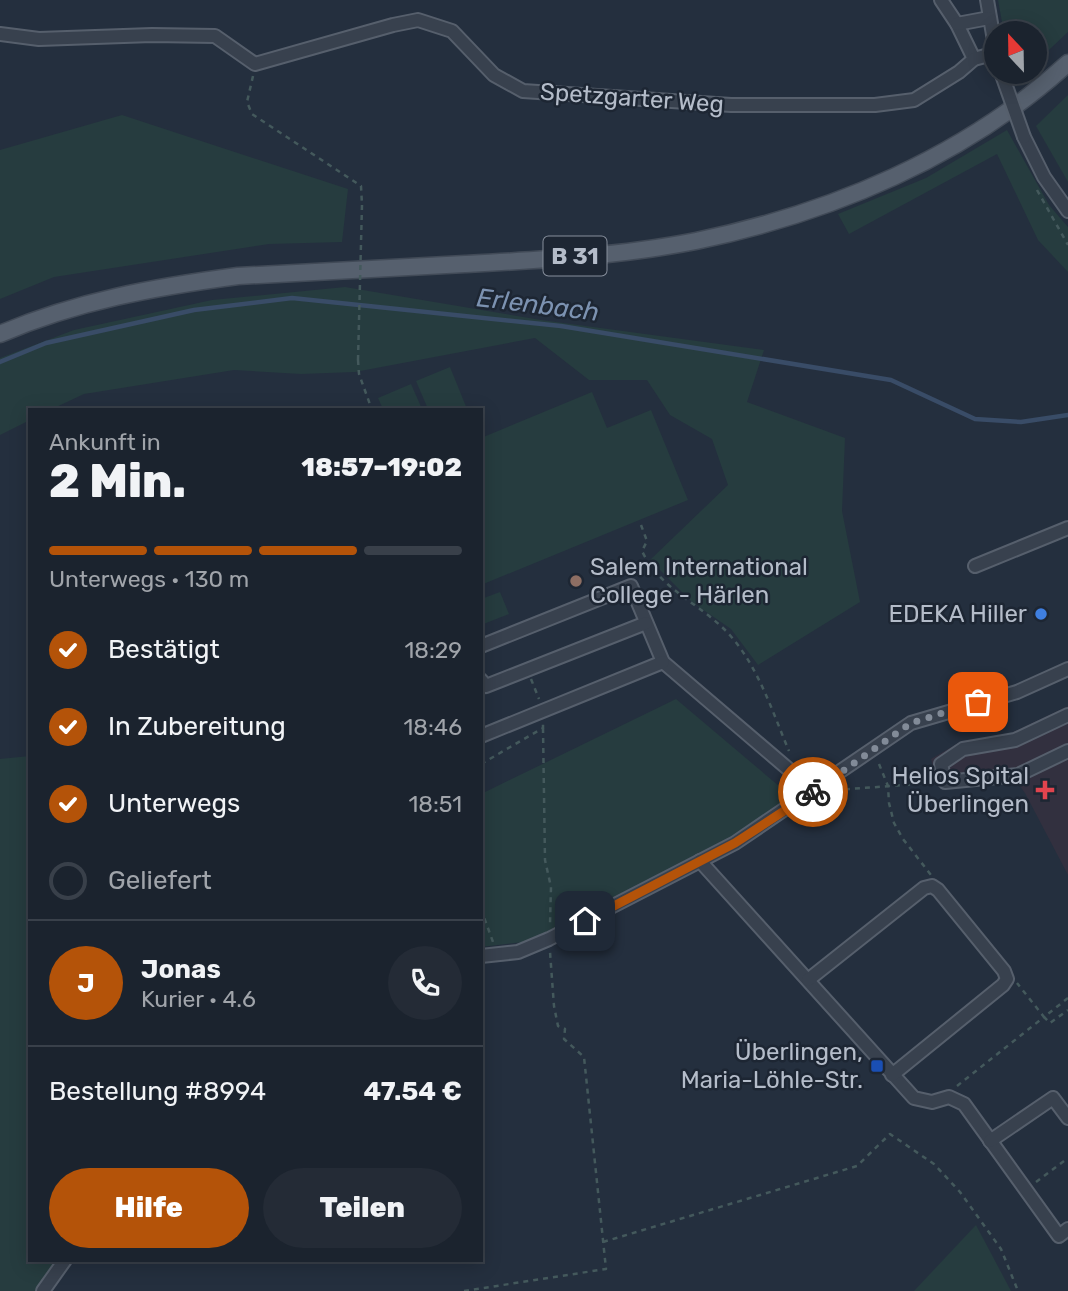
<!DOCTYPE html>
<html lang="de">
<meta charset="utf-8">
<style>
:root{--surface:#1b232e;--page:#242b36;--text:#f1f3f6;--muted:#a0a4aa;--line:#39404a;--accent:#b45309}
body{margin:0;font-family:Rubik,sans-serif;background:var(--page);color:var(--text);height:100vh;display:flex;flex-direction:column;font-size:26px;white-space:nowrap}
*{box-sizing:border-box;margin:0}
p{font-size:23px;color:var(--muted)}
.icon{flex:none;width:38px;height:38px;fill:none;stroke:currentColor;stroke-width:2;stroke-linecap:round;stroke-linejoin:round}
.map{position:relative;flex:1;overflow:hidden}
.side{position:absolute;left:28px;top:408px;width:455px;height:854px;display:flex;flex-direction:column;background:var(--surface);border-radius:0px;box-shadow:0 4px 18px #0003,0 0 0 2px var(--line)}
.side>*{flex:none}
.needle{width:46px;rotate:338deg}
.controls{position:absolute;left:984px;top:21px;display:grid;gap:14px}
.controls a{display:grid;place-items:center;width:63px;height:63px;border-radius:50%;background:var(--surface);box-shadow:0 4px 18px #0003,0 0 0 2px var(--line);font-size:35px}
.pin{position:absolute;display:grid;place-items:center;width:60px;height:60px;color:#fff;margin:-30px;border-radius:14px;box-shadow:0 4px 10px #0006}
.courier{position:absolute;display:grid;place-items:center;width:70px;height:70px;margin:-35px;border:5px solid #b45309;border-radius:50%;background:#fff;color:#222;box-shadow:0 2px 9px #0007}
.overview em{font-style:normal;font-weight:800}
.overview div{display:flex;flex-direction:column-reverse}
.overview{display:flex;align-items:center;justify-content:space-between;height:119px;padding:0 21px}
h1{font-size:46px;font-weight:800;line-height:52px}
.bar{display:grid;grid-template-columns:repeat(4,1fr);gap:10px 7px;align-content:center;height:84px;padding:0 21px}
.bar i{height:9px;border-radius:5px;background:var(--line)}
.bar .active{background:var(--accent)}
.bar p{grid-column:span 4}
.line{display:flex;align-items:center;gap:18px;padding:0 21px;border-top:2px solid var(--line)}
.line div{flex:1}
.round{display:grid;place-items:center;flex:none;width:74px;height:74px;border-radius:37px;background:var(--page)}
ol{padding:0 21px;list-style:none}
li{display:flex;align-items:center;gap:21px;height:77px}
li p{margin-inline-start:auto}
li .icon{padding:7px;border-radius:50%;background:var(--accent);color:#fff;stroke-width:4}
li:last-child{color:var(--muted)}
li i{width:38px;height:38px;border:4px solid var(--line);border-radius:50%}
.action{display:flex;gap:14px;margin-top:auto;padding:14px 21px}
.action a{flex:1;height:80px;border-radius:42px;background:var(--accent);color:#fff;font-size:28px;font-weight:800;line-height:80px;text-align:center}
.action a+a{background:var(--page);color:var(--text)}
.map>svg:first-child{display:block}
.medical{fill:#32303f}
.green{fill:#263c3f}
.lines{fill:none;stroke-linecap:round;stroke-linejoin:round}
.stream{stroke:#394c67;stroke-width:4.5}
.minor-casing{stroke:#565f6c;stroke-width:16}
.major-casing{stroke:#414a57;stroke-width:19}
.path{stroke:#44595c;stroke-width:2.5;stroke-dasharray:5 5;stroke-linecap:butt}
.minor{stroke:#38414e;stroke-width:12}
.major{stroke:#56606e;stroke-width:16}
.minor-bridge-casing{stroke:#565f6c;stroke-width:16;stroke-linecap:butt}
.path-bridge{stroke:#44595c;stroke-width:2.5;stroke-dasharray:5 5;stroke-linecap:butt}
.minor-bridge{stroke:#38414e;stroke-width:12}
.done{stroke:#828b98;stroke-width:7;stroke-dasharray:0 12.6}
.route{stroke:#b45309;stroke-width:9}
.education-dot{fill:#8d6e63;stroke:#1d2633;stroke-width:2.5}
.shop-dot{fill:#3f7fe0;stroke:#1d2633;stroke-width:2.5}
.health-dot{fill:#e0444e;stroke:#1d2633;stroke-width:2.5}
.transit-dot{fill:#1a4fb4;stroke:#1d2633;stroke-width:2.5}
.labels{text-anchor:middle;dominant-baseline:central;stroke-width:5;stroke-linejoin:round;paint-order:stroke}
.shield{fill:#1d2633;stroke:#878f9c;stroke-width:2}
.shield-label{font-size:23px;font-weight:bold;fill:#b4bcc9}
.street-label{font-size:24px;fill:#b4bcc9;stroke:#1d2633}
.poi-label{font-size:24px;fill:#b4bcc9;stroke:#1d2633;text-anchor:end}
.water-label{font-size:26px;font-style:italic;fill:#7c92b1;stroke:#1d2633}
</style>
<div class="map">
<svg width="1068" height="1291" viewBox="0 0 1068 1291">
<rect width="100%" height="100%" fill="#242f3e"/>
<path class="medical" d="M1068,706V875L1025,793L1015,780L938,787L931,759L960,742L1011,733Z"/>
<g class="green">
<path d="M998,0H1068V32L1034,64V33H1004Z"/>
<path d="M1068,95V182L1036,126Z"/>
<path d="M122,115L348,189L342,242L269,244L54,277L0,299V150Z"/>
<path d="M1007,130L1049,205L1068,227V272L1038,240L997,154L849,234L838,214L926,178Z"/>
<path d="M345,287L541,320L764,350L747,402L845,438L842,511L860,602L758,665L731,629L692,602L650,560L728,485L712,439L670,415L647,380H589L535,338L355,372L301,374L234,370L84,394L52,409L30,410V420L0,435V358L74,330L212,300Z"/>
<path d="M450,367L467,409H428L416,381Z"/>
<path d="M411,384L422,409H383L378,398Z"/>
<path d="M592,392L607,428L651,410L688,500L481,585V438Z"/>
<path d="M500,592L509,614L481,625V599Z"/>
<path d="M676,699L792,797L721,843L532,941L481,947V794Z"/>
<path d="M30,756V1260H59L38,1291H0V759Z"/>
<path d="M976,1225L1011,1291H914Z"/>
</g>
<g class="lines">
<path class="stream" d="M0,362L46,343L194,310L292,298L561,326L891,380L975,419L1021,422L1068,415"/>
<defs>
<g id="minor">
<path d="M941,0L957,24L974,59"/>
<path d="M987,0L996,52"/>
<path d="M957,24L989,18"/>
<path d="M0,34L39,39L152,35L215,36L255,64L393,25L418,20L452,31L494,75L523,91L731,105H875L914,100L959,72L974,59L996,53"/>
<path d="M1024,137L1044,177L1068,211"/>
<path d="M975,566L1068,528"/>
<path d="M481,646L631,586L663,662L814,791"/>
<path d="M481,680L486,686L646,623"/>
<path d="M1068,715L1015,740L963,749L941,764L945,782L1018,775L1068,751"/>
<path d="M481,736L663,662"/>
<path d="M700,861L914,1098L932,1102L949,1097L964,1104L1059,1236L1068,1229"/>
<path d="M481,956L518,952L549,939L735,843L911,723L1017,692L1068,669"/>
<path d="M808,980L924,888L932,886L938,890L1004,971L1007,979L1003,985L892,1075"/>
<path d="M990,1141L1053,1098L1068,1118"/>
<path d="M43,1291L65,1260"/>
</g>
<path id="major" d="M0,334C77,301 155,287 238,276C313,272 389,268 465,264C542,260 620,256 696,241C831,213 965,157 1068,63"/>
</defs>
<use href="#minor" class="minor-casing"/>
<use href="#major" class="major-casing"/>
<g class="path">
<path d="M253,76L247,102L252,114L361,186L362,205"/>
<path d="M1037,190L1068,245"/>
<path d="M358,360L359,374L372,410"/>
<path d="M641,525L647,541L642,551C660,589 699,603 727,632C758,665 772,711 789,751"/>
<path d="M531,679L539,699"/>
<path d="M543,728L545,860L551,887L550,924"/>
<path d="M481,764L543,728V723"/>
<path d="M879,764L888,786L889,803L894,823L903,839L931,875"/>
<path d="M835,790L933,783"/>
<path d="M481,909L493,942"/>
<path d="M1068,998L1044,1017L1050,1023L1068,1010"/>
<path d="M957,1086L1044,1017L1017,983"/>
<path d="M1036,1182L1068,1158"/>
<path d="M603,1242L857,1166L890,1134L934,1164L960,1192L1001,1249L1018,1291"/>
<path d="M464,1291L606,1269L584,1057L564,1039L565,1029L558,1026L554,1006L550,952"/>
</g>
<use href="#minor" class="minor"/>
<use href="#major" class="major"/>
<defs>
<path id="minor-bridge" d="M1001,72L1024,137"/>
</defs>
<use href="#minor-bridge" class="minor-bridge-casing"/>
<path class="path-bridge" d="M358,360L362,205"/>
<use href="#minor-bridge" class="minor-bridge"/>
</g>
<g class="lines">
<path class="done" d="M813,792L911,723L978,702"/>
<path class="route" d="M585,921L735,843L813,792"/>
</g>
<circle class="education-dot" cx="576" cy="581" r="7"/>
<circle class="shop-dot" cx="1041" cy="614" r="7"/>
<path class="health-dot" d="M1041.5 779.5h7v7h7v7h-7v7h-7v-7h-7v-7h7z"/>
<rect class="transit-dot" x="870" y="1059" width="14" height="14" rx="3.5"/>
<g class="labels">
<rect class="shield" x="543.5" y="236.5" width="63" height="39" rx="5"/>
<g class="shield-label">
<text x="575" y="256">B 31</text>
</g>
<g class="street-label">
<text transform="translate(632 98) rotate(4)">Spetzgarter Weg</text>
</g>
<g class="poi-label">
<text x="590" y="567" text-anchor="start">Salem International<tspan x="590" dy="28">College - Härlen</tspan></text>
<text x="1027" y="614">EDEKA Hiller</text>
<text x="1029" y="776">Helios Spital<tspan x="1029" dy="28">Überlingen</tspan></text>
<text x="863" y="1052">Überlingen,<tspan x="863" dy="28">Maria-Löhle-Str.</tspan></text>
</g>
<g class="water-label">
<text transform="translate(538 305) rotate(7)">Erlenbach</text>
</g>
</g>
</svg>
<div class="controls">
<a><svg class="needle" viewBox="-14 -14 28 28"><path d="M0-13l5 13h-10z" fill="#e53935"/><path d="M0 13l5-13h-10z" fill="#a0a4aa"/></svg></a>
</div>
<div class="pin" style="left:978px;top:702px;background:#ea580c"><svg class="icon" aria-label="bag" viewBox="0 0 24 24"><path d="M5 8h14l-1 12H6zM9 8a3 3 0 0 1 6 0"/></svg></div>
<div class="pin" style="left:585px;top:921px;background:#1f2937"><svg class="icon" aria-label="home" viewBox="0 0 24 24"><path d="M3 11l9-7 9 7M6 9v11h12V9"/></svg></div>
<div class="courier" style="left:813px;top:792px"><svg class="icon" aria-label="bike" viewBox="0 0 24 24"><circle cx="6" cy="16" r="4"/><circle cx="18" cy="16" r="4"/><path d="M6 16l4-8h5l3 8M10 8l3 8H6M13 5h3"/></svg></div>
<section class="side">
<div class="overview"><div><h1>2 Min.</h1><p>Ankunft in</p></div><em>18:57–19:02</em></div>
<div class="bar"><i class="active"></i><i class="active"></i><i class="active"></i><i></i><p>Unterwegs · 130 m</p></div>
<ol>
<li><svg class="icon" aria-label="check" viewBox="0 0 24 24"><path d="M5 12l5 5 9-10"/></svg>Bestätigt<p>18:29</p></li>
<li><svg class="icon" aria-label="check" viewBox="0 0 24 24"><path d="M5 12l5 5 9-10"/></svg>In Zubereitung<p>18:46</p></li>
<li><svg class="icon" aria-label="check" viewBox="0 0 24 24"><path d="M5 12l5 5 9-10"/></svg>Unterwegs<p>18:51</p></li>
<li><i></i>Geliefert</li>
</ol>
<div class="line" style="height:126px"><b class="round" style="background:var(--accent);color:#fff">J</b><div><b>Jonas</b><p>Kurier · 4.6</p></div><a class="round"><svg class="icon" aria-label="phone" viewBox="0 0 24 24"><path d="M5 4h4l2 5-3 2q2 4 5 5l2-3 5 2v4C11 20 4 13 5 4z"/></svg></a></div>
<div class="line" style="height:91px"><div>Bestellung #8994</div><b>47.54 €</b></div>
<div class="action"><a>Hilfe</a><a>Teilen</a></div>
</section>
</div>
